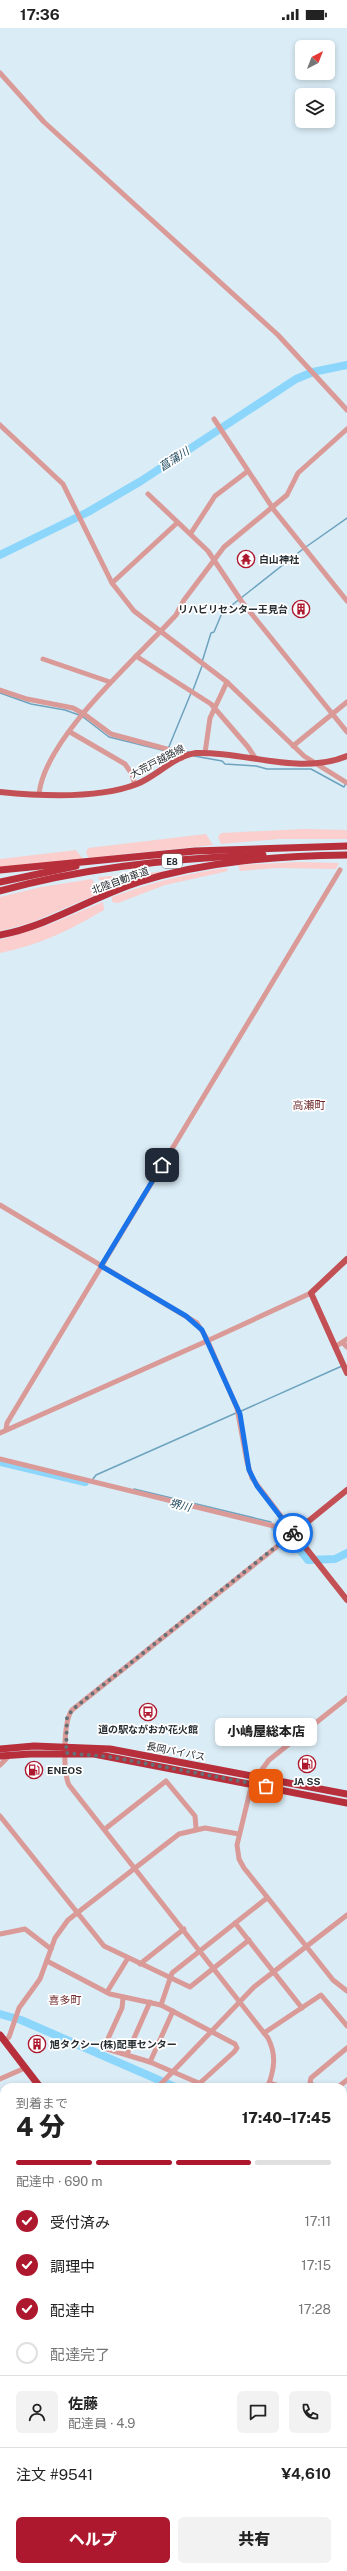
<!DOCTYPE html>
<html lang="ja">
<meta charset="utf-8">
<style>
:root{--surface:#fff;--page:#f2f2f2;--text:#222;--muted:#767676;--line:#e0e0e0;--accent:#ad182e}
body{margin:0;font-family:"Public Sans","Noto Sans JP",sans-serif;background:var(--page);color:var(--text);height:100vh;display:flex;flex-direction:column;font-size:15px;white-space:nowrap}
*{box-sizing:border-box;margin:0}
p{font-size:13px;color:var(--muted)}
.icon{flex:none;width:22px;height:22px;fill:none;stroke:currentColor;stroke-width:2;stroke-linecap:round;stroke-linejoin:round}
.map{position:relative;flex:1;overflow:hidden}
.panel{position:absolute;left:0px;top:2055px;width:347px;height:488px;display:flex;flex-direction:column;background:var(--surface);border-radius:12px 12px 0 0;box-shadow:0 2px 6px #0003}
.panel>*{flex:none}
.needle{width:26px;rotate:42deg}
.buttons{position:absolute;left:295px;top:12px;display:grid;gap:8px}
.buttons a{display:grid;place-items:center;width:40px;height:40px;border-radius:6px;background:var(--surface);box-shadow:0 2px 6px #0003;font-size:20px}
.pin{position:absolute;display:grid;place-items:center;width:34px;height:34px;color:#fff;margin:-17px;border-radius:8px;box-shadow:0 2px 6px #0006}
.courier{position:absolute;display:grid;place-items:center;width:40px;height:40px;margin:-20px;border:3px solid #1a73e8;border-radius:50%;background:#fff;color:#222;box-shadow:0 1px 5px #0007}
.bubble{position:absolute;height:28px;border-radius:6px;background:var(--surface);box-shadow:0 2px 6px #0003;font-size:13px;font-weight:800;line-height:28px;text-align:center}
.headline em{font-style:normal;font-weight:800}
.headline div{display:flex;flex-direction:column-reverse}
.headline{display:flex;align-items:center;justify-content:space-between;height:68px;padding:0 16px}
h1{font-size:26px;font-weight:800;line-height:30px}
.bar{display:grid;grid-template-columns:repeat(4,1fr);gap:6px 4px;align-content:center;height:48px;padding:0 16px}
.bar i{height:5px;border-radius:3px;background:var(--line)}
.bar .selected{background:var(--accent)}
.bar p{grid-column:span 4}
.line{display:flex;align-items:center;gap:10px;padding:0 16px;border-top:1px solid var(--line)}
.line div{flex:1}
.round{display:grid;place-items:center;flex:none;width:42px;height:42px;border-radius:6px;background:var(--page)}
ol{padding:0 16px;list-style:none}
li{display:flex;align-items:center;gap:12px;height:44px}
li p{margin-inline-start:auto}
li .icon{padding:4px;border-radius:50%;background:var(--accent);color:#fff;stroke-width:4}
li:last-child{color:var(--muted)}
li i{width:22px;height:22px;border:2px solid var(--line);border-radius:50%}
.button{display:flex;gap:8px;margin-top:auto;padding:8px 16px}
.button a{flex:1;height:46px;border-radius:6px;background:var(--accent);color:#fff;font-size:16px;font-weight:800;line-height:46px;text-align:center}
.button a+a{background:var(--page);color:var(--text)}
.status{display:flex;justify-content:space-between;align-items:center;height:28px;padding:0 20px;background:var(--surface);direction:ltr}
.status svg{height:11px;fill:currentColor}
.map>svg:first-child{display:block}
.green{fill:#facfce}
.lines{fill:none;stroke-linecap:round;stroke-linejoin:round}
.stream{stroke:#6da3be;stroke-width:1.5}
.river{stroke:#8cd6fb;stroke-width:8}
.minor{stroke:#da9a98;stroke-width:5}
.major{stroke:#c35054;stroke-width:6}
.highway{stroke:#b72f3b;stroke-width:7}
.done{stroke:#657076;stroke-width:4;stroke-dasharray:0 7.2}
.route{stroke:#1a73e8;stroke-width:5}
.labels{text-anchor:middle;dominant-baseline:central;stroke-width:3.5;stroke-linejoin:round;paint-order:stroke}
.shield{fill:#fff;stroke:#676c6f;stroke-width:1}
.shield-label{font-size:9px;font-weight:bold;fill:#262d31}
.poi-label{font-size:10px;font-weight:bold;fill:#262d31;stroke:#fff;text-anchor:start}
.street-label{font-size:10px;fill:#262d31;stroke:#fff}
.water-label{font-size:11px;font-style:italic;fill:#265064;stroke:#fff}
.neighbourhood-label{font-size:11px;fill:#6e272a;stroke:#fff}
</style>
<div class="status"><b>17:36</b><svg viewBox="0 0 49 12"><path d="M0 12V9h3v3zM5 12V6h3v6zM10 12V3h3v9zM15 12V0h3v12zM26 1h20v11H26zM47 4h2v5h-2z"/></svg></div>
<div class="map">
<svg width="347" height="2543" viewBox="0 0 347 2543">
<rect width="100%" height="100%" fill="#daecf6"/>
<g class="green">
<path d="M304,801L347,802V811H279L221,816L218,809L221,805Z"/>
<path d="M206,806L213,817L89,830L86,825L88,820Z"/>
<path d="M76,822L83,831L0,840V831Z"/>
<path d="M299,834L339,835L336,841L277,840L240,843L238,837Z"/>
<path d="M227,840L228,843L165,857L118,875L112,874V869C150,855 187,845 227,840Z"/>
<path d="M168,843L136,850L106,862L98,849Z"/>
<path d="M92,851L100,865L30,895L0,903V869L41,859Z"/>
<path d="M103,874L104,882C68,903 42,916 0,925V912L48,897Z"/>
</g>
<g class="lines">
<g class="stream">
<path d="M202,634L211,605L214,604L222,585L303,521L347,490"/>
<path d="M193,662L202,638"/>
<path d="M0,665L31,676L65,682L79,687"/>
<path d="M83,689L109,709L170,724"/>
<path d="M168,721L191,665"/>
<path d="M177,724H189"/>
<path d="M194,728L222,733L225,736L256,738L267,741H311L344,759L346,755"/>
<path d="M239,1384L342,1338"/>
<path d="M93,1451L96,1447L236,1385"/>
<path d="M134,1461L271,1494"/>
</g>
<g class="river">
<path d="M0,527L88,484L141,453L296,351L313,344L347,337"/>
<path d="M0,1434L85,1454"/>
<path d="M275,1500L286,1504L308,1532L335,1531L347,1525"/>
<path d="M0,1986L21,1992L175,2059"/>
<path d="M343,2125L347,2126"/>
</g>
<g class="minor">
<path d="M0,45L44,94L278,307L347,382"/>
<path d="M214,391L274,482L347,573"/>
<path d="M0,397L63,456L112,555L134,583L227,654L304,728L347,755"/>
<path d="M148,466L208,523L242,574L347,704"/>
<path d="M191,505L215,468L248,443"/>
<path d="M112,555L177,495"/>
<path d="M136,628L211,676L248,719L256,731"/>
<path d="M43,631L110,654"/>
<path d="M0,662L27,671L73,680L84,686L111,706L174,723L182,730"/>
<path d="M70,704L125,736L132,746L135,757"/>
<path d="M293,718L347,674"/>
<path d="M205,725L210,690L227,654"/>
<path d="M39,766C45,709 137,630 176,587L184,572L224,519L287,467L298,445L347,401"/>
<path d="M0,1177L197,1295L206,1309L237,1380L247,1434L252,1450L294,1505"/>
<path d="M343,1315L347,1319"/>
<path d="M335,1319L347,1311"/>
<path d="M6,1402L7,1395L340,842"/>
<path d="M0,1405L207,1313L311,1265"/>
<path d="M0,1431L290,1502"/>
<path d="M347,1670L269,1732L252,1755L237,1817L239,1831L244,1840L333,1952L347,1963"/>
<path d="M0,1737L10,1727"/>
<path d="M0,1788L104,1918L190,1959L249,1912"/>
<path d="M105,1801L166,1753L195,1788L196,1800"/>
<path d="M235,1895L302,1980"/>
<path d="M0,1906L25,1901L51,1921"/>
<path d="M47,1933L110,1966L161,1977L235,2016L237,2020L234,2024L200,2055"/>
<path d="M140,1936L184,1901"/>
<path d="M107,1964L128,1930"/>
<path d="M123,1970L122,1980L106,2015L107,2021L150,2034L208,2059"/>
<path d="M161,1977L172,1945L267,1870"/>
<path d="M264,2005L321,1967L347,1998"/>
<path d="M5,2013L9,2009L19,1980L40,1951L55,1910L68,1892L179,1806L205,1800L239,1806"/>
<path d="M127,2026L150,1974"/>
<path d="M150,2034L173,1983"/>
<path d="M0,2051L25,2040"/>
<path d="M269,2055L283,2059"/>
<path d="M158,2059L254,1959L347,1887"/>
<path d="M268,2059C274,2041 277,2028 268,2010L69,1757C63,1745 63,1693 72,1682L294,1505"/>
<path d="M314,2059L310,2054L311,2050L347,2020"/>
<path d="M338,2059L347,2052"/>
<path d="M343,2070L347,2074"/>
<path d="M343,2088L347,2085"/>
<path d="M343,2114L347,2115"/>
<path d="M0,2137L4,2135"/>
<path d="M343,2154L347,2152"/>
<path d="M343,2161L347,2159"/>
<path d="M343,2202L347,2200"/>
<path d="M0,2205L4,2213"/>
<path d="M0,2223L4,2221"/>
<path d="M343,2230L347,2228"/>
<path d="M343,2277L347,2275"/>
<path d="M343,2286L347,2294"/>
<path d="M0,2317L4,2315"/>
<path d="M0,2325L4,2323"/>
<path d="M343,2355L347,2358"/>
<path d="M0,2394L4,2392"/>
<path d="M343,2397L347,2396"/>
<path d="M0,2422L4,2420"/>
<path d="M0,2449L4,2458"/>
<path d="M0,2480L4,2478"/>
<path d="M343,2487L347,2503"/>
<path d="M0,2510L4,2508"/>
<path d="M0,2521L4,2529"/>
<path d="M9,2539L11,2543"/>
<path d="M43,2539L45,2543"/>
<path d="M195,2539L202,2543"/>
<path d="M116,2543L119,2539"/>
<path d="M127,2543L130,2539"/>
<path d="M176,2543L179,2539"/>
<path d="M262,2543L265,2539"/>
</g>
<g class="major">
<path d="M0,764C40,768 99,771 137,756C157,748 174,728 196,725C245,723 299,748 347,728"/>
<path d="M347,1231L311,1265L347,1345"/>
<path d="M347,1462L294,1505L347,1572"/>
</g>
<g class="highway">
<path d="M0,842L195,823L347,818"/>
<path d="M0,854L76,838"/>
<path d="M0,863C85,839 175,830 263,827"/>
<path d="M0,907C49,898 92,869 139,854C206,833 277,828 347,827"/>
<path d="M0,1721L34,1718L110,1721L347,1766"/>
<path d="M0,1728L30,1726H94L347,1775"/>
<path d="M0,2007L40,2059"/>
<path d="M302,2539L303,2543"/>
</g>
</g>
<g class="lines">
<path class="done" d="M266,1758L111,1729L66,1725L67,1690L72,1682L293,1505"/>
<path class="route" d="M162,1137L101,1238L186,1288L202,1302L240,1386L249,1442L257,1458L293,1505"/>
</g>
<defs>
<symbol id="temple-ring" viewBox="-11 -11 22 22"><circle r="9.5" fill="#fff" stroke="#ad182e" stroke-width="1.5"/><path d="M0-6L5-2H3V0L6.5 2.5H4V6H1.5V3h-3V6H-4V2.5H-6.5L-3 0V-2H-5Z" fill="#ad182e"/></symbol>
<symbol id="building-ring" viewBox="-11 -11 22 22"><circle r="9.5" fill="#fff" stroke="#ad182e" stroke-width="1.5"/><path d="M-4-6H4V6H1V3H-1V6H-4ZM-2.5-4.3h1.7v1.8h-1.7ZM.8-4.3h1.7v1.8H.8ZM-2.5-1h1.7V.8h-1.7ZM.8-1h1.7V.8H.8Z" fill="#ad182e"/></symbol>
<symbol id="bus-ring" viewBox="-11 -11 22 22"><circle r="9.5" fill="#fff" stroke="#ad182e" stroke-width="1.5"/><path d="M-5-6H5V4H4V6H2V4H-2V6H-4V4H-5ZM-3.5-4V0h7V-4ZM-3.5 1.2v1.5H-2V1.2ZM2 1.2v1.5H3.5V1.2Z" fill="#ad182e"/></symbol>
<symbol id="fuel-ring" viewBox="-11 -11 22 22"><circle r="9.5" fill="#fff" stroke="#ad182e" stroke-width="1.5"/><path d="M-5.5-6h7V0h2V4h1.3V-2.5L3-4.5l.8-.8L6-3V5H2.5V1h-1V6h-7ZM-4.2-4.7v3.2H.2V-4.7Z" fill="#ad182e"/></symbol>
</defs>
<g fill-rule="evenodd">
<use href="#temple-ring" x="236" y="521" width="20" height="20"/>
<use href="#building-ring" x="291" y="571" width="20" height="20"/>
<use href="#bus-ring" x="138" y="1674" width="20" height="20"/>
<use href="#fuel-ring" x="297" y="1726" width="20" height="20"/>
<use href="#fuel-ring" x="24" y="1732" width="20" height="20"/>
<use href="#building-ring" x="27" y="2006" width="20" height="20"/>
</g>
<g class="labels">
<rect class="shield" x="162" y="826" width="20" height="14" rx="3"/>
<g class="shield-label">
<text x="172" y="833">E8</text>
</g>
<g class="poi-label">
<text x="259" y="531">白山神社</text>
<text x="288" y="581" text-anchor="end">リハビリセンター王見台</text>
<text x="148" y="1701" text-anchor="middle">道の駅ながおか花火館</text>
<text x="47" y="1742">ENEOS</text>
<text x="307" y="1753" text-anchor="middle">JA SS</text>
<text x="50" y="2016">旭タクシー(株)配車センター</text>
</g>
<g class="street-label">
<text transform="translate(157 733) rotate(-28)">大荒戸越路線</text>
<text transform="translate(120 852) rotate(-20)">北陸自動車道</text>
<text transform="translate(176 1723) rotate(11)">長岡バイパス</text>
</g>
<g class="water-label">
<text transform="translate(174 431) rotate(-33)">菖蒲川</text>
<text transform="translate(180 1477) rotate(13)">堺川</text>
</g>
<g class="neighbourhood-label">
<text x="309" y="1077">高瀬町</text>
<text x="65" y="1972">喜多町</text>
</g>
</g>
</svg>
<div class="buttons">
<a><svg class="needle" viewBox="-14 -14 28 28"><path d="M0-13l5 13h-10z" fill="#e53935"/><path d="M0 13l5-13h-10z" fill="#767676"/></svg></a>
<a><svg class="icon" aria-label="layers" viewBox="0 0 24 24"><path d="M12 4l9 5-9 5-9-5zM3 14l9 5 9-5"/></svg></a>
</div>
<div class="pin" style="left:266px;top:1758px;background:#ea580c"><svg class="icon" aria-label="bag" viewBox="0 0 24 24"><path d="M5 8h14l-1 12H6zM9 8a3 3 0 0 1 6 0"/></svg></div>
<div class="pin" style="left:162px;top:1137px;background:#1f2937"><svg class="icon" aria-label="home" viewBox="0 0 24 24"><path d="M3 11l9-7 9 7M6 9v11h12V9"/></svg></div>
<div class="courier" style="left:293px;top:1505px"><svg class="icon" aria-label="bike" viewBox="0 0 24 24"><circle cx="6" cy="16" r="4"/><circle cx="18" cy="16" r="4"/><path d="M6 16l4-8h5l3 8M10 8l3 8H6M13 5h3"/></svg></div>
<div class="bubble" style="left:215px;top:1690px;width:102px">小嶋屋総本店</div>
<section class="panel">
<div class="headline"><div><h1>4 分</h1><p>到着まで</p></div><em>17:40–17:45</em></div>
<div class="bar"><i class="selected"></i><i class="selected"></i><i class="selected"></i><i></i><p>配達中 · 690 m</p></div>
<ol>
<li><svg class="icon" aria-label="check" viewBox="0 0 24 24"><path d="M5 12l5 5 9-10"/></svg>受付済み<p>17:11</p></li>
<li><svg class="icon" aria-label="check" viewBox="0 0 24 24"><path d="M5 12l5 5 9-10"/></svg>調理中<p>17:15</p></li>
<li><svg class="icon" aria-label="check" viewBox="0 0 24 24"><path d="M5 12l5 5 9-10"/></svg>配達中<p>17:28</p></li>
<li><i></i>配達完了</li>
</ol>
<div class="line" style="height:72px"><a class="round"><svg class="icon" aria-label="person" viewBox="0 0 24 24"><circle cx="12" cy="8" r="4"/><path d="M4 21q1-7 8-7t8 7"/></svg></a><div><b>佐藤</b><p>配達員 · 4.9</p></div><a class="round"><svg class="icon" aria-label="chat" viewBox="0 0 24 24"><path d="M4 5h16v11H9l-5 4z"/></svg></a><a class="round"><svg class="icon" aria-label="phone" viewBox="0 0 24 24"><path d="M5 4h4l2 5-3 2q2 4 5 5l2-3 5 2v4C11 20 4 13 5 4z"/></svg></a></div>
<div class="line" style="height:52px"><div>注文 #9541</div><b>¥4,610</b></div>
<div class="button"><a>ヘルプ</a><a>共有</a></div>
</section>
</div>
